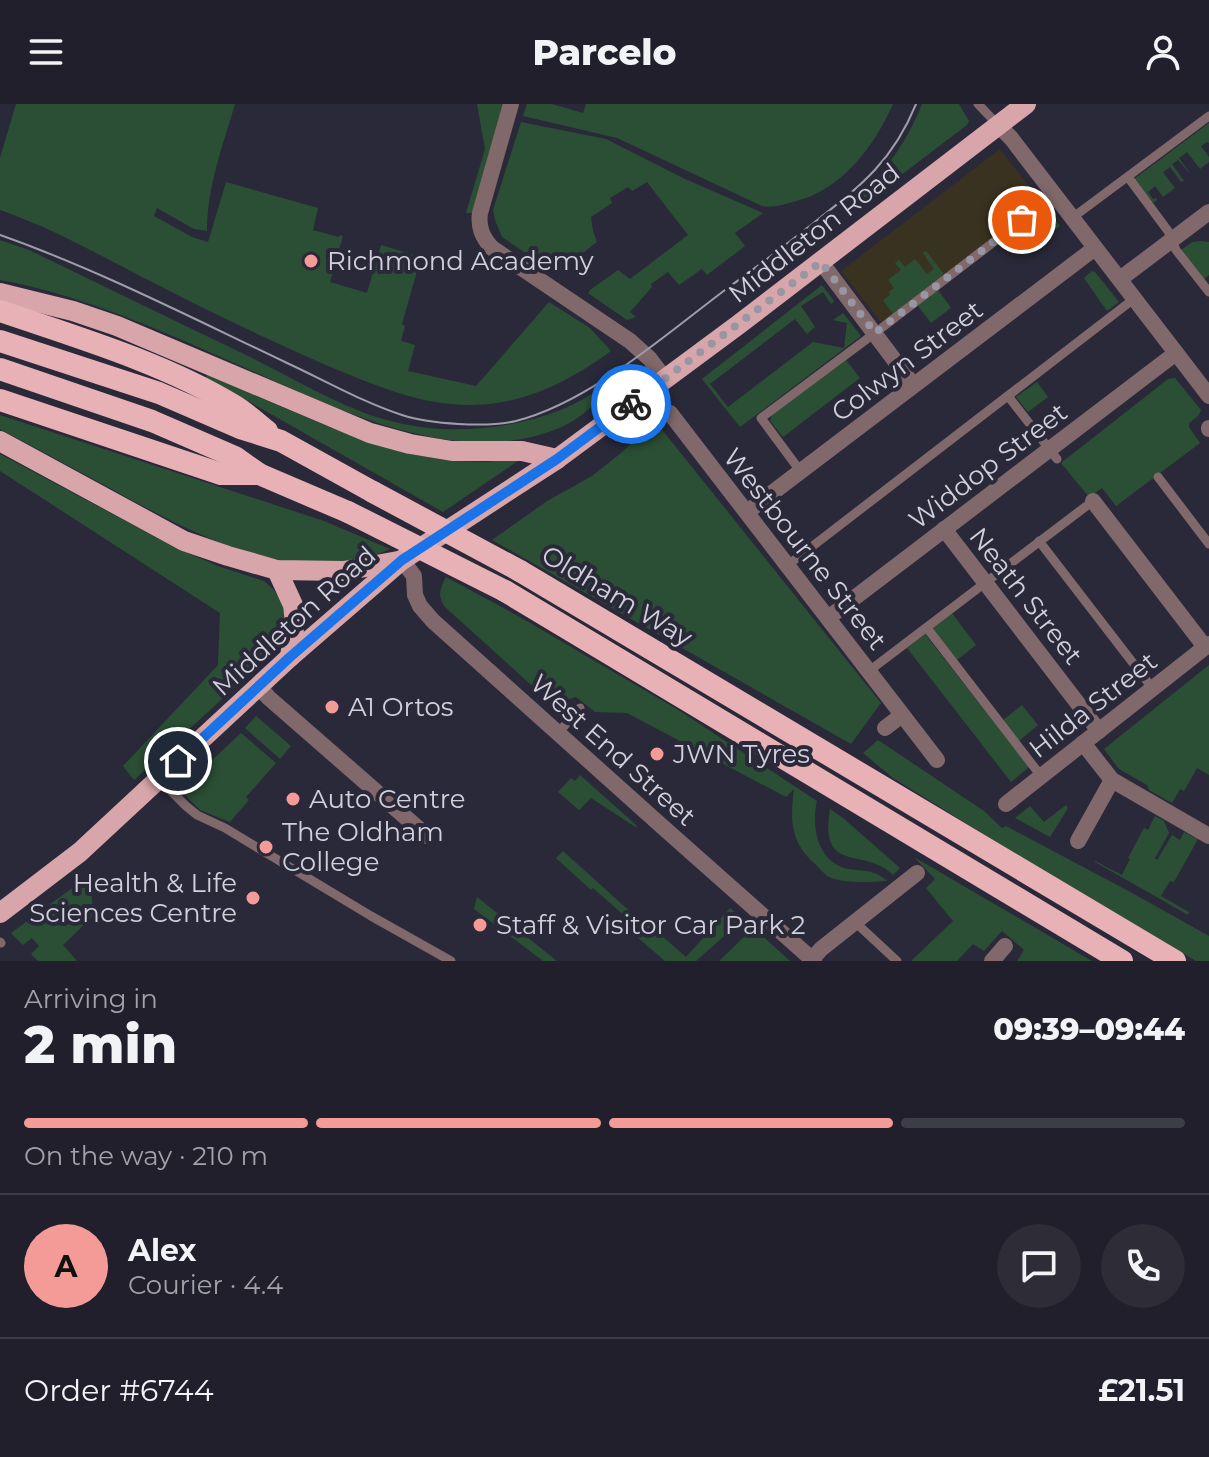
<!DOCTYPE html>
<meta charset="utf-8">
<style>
:root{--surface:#201f2b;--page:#2d2c37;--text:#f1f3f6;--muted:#a2a2a9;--line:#3d3d47;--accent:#f59b97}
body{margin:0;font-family:Montserrat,sans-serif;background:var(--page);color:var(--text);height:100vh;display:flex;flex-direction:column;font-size:30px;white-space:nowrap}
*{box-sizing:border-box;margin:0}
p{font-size:26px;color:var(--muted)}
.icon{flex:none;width:44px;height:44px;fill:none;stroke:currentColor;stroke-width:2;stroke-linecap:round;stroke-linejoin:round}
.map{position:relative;height:857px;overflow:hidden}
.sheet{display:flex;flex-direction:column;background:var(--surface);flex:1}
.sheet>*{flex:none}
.pin{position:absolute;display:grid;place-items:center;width:68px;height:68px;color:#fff;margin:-34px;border:4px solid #fff;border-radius:50%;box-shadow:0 2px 8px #0007}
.courier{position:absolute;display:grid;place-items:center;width:80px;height:80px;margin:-40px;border:6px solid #1a73e8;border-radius:50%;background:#fff;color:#222;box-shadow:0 2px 10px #0007}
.headline em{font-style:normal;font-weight:800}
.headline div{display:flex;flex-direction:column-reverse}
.headline{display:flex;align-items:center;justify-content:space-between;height:136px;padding:0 24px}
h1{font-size:52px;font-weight:800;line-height:60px}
.bar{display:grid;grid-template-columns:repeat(4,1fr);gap:12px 8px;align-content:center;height:96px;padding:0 24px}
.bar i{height:10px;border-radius:6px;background:var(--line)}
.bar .on{background:var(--accent)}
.bar p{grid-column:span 4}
.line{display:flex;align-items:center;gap:20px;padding:0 24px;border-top:2px solid var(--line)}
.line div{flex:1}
.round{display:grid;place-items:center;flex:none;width:84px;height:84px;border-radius:42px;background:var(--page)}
header{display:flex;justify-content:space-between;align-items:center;height:104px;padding:0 24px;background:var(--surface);font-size:36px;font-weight:800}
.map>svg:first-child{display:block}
.commercial{fill:#393221}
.green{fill:#2b4f35}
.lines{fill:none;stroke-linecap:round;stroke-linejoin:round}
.service{stroke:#81696b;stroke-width:9}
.minor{stroke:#81696b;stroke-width:16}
.primary{stroke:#d7a5aa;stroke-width:20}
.trunk{stroke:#e8b1b6;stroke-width:22}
.tram{stroke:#9e9da9;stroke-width:2}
.trunk-bridge{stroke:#e8b1b6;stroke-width:22}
.done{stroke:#9796a2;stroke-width:8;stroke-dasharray:0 14.4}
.route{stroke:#1a73e8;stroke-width:10}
.poi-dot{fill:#f59b97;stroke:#2a2939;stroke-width:3}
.labels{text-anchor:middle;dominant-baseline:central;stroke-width:8;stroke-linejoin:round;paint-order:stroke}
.street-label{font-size:26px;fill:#d1d0db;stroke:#2a2939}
.poi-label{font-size:26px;fill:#d1d0db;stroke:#2a2939;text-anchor:start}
</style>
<header><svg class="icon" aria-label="menu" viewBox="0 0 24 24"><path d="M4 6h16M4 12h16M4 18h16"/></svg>Parcelo<svg class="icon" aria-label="person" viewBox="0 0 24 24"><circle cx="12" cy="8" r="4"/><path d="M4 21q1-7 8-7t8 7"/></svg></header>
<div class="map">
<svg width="1209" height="857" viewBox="0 0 1209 857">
<rect width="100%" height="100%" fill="#2a2939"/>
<path class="commercial" d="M1000,45L1041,98L883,221L841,167Z"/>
<g class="green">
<path d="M16,0H235C223,41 207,83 207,127L194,125L157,104L154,112L192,133L208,138L226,78L318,104L313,126L339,133L340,131L343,132L330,178L367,189L381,141L421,153L402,220L405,222L401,237L415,241L408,267L476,282L549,198L590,224L611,247C570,277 525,300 473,301C421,302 375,281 328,262C271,237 214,210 158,181C106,155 55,125 0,106V54Z"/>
<path d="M477,0H504L472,109H466L485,45Z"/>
<path d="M527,0H552L583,9L586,0H893C874,43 841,87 793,98C782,101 773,104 762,102L617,34L523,12Z"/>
<path d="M922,0H959L969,17L967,21L863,100L857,93C888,65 906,39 922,0Z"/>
<path d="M521,18L606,35L685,75L763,109L735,129L745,142L707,171L702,165L679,181L668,168L651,180L652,183L630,208L636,213L627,216L588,189L590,186L618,166L630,175L688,131L647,78L632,87L628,83L610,94L612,99L591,113L593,127L597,138L556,170L502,133L495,116L493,106Z"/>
<path d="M1209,19V39L1207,38L1201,42L1209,53V58L1200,65L1187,48L1179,54L1191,71L1178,56L1172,60L1184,77L1181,78L1170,63L1163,68L1175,84L1163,93L1155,82L1148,88L1153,95L1156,94L1157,96L1153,99L1134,75Z"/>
<path d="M1046,104L1060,122L1029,146L1015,127Z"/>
<path d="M0,136L29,146C100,180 170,215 242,249C288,271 342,305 391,317C445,332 511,326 563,305C586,296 606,280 626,267L628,270C603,289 586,314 557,325C448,368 322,297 223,254C151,222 77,190 0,176Z"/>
<path d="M1201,137L1209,138V171L1204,175L1181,146L1192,138Z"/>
<path d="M926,147L944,170L893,210L883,196L890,191L889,188L894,184L888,176L901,166L895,159L899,156L905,163L915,155L927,170L934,165L923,149Z"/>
<path d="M1092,167L1095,168L1119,198L1107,207L1084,174Z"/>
<path d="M822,181L834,197L831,200L823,188L801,202L815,223L807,230L795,215L710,280L728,303L813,238L844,244L847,219L833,216L843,209L861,232L740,323L702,275Z"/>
<path d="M938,186L951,204L931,219L918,202Z"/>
<path d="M846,256L860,274L783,333L770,317L772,311Z"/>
<path d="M207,271L327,322L404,349L452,357L486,358L514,355L518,357L443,408L248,297L205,275Z"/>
<path d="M1175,274L1201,306L1199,311L1189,319V323L1200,339L1116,402L1102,384L1089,393L1061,359L1168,275Z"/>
<path d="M1037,278L1048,293L1028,308L1016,293Z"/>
<path d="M0,311L324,417L390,445C295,488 190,428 108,383C72,364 36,344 0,325Z"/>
<path d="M655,317L881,599L851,640L492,436L547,397L592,372L621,349Z"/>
<path d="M0,350L176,444L218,462L264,477L273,485L281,497L285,512V529L270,551L134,676L123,662L218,561L220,509L0,367Z"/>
<path d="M446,473L520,513L680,607L817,697C811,721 817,756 844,764C861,768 873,764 887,777C869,778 846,780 829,773C824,770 819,764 815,760C790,738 790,716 794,685L786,693L627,609L595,608L576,593L563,597H549L445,503C437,492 440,484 446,473Z"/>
<path d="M952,509L976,541L957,556L932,524Z"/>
<path d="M925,530L1029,663L1011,678L907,544Z"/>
<path d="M1209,561V671L1197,664L1184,687L1180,685L1172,699L1149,686L1147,681L1119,665L1104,645Z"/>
<path d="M1022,601L1038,621L1019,637L1003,616Z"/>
<path d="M256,612L291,642L280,655L245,624Z"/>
<path d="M241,629L276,659L246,693L249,696L230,718L200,706L180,686Z"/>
<path d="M878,636L984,707L1002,724L1006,722L1134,790L1209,832V857H1196L998,739L893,674L863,649Z"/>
<path d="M580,671L635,720L637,724L591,694L579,706L558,688L571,674L575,677Z"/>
<path d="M1066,701L1068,704L1050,733L1015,714L1030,702L1044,718Z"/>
<path d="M830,705L843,714L900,764L893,771C865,742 819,772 830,705Z"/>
<path d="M1155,712L1164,717L1169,729L1155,754L1157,756L1172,731L1180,736L1184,728L1198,735L1174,778L1170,777L1161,792L1189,808L1188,811L1095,758V757L1122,771L1130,755L1128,754L1144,724L1148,726Z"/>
<path d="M563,747L635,812L637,810L686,853L730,804L739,812L732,825L696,857H665L623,821L628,815L593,784L591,786L556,754Z"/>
<path d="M914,753L1092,857H1017L1024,846L1002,827L984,847L973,840L957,857H911L953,817L926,784L935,775Z"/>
<path d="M90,768L93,812L63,841L77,857H38L31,850L39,842L32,834L23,841L11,829L79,779Z"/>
<path d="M477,793L557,857H543L474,805Z"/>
<path d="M757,827L790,857H719L748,829Z"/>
</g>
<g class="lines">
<g class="service">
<path d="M978,0L998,21"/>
<path d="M1128,73L1168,127L1176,146L1209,188"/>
<path d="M1072,114L1209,12"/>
<path d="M1008,292L1057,355"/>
<path d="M801,368L761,314L875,229L1055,91"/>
<path d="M1158,373L1209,440"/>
<path d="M1039,437L1153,585"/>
<path d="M788,461L1135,194"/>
<path d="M927,524L1041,672"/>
<path d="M869,567L1093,397"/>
<path d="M558,629L580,604"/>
<path d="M160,676L186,702L197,711L225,724L371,812L451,857"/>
<path d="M856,819L897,857"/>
<path d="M0,838L1,839"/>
</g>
<g class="minor">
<path d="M511,0L480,109C478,123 482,133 492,144L630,237L650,255L665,275"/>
<path d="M998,21L1011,34L1209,292"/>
<path d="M821,158L913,281"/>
<path d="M1120,175L1209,108"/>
<path d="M670,309L937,656"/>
<path d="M1209,324V325"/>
<path d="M1093,397L1205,543"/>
<path d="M747,408L1095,144"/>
<path d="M944,425L1099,627"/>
<path d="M402,456L414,472L415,491L420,502L433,517L665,725L814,857"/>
<path d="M828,514L1176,249"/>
<path d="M259,583L269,594L427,732"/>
<path d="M885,624L902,611"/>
<path d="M1083,639L1112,676L1209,732"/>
<path d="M1006,700L1209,540"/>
<path d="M1078,737L1112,676"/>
<path d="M812,855L821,845L917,769"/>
<path d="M992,857L1005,842"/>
</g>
<g class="primary">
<path d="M0,189L73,207L117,222L370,329L410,340L452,347H522L557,355"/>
<path d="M0,337L184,437L228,452L277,466L344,467L398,457"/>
<path d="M277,466L293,501L295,518L290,553"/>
<path d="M0,809L80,748L290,553L402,456L557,355L738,221L1026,0"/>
</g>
<g class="trunk">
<path d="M0,207C76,233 164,259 233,301C245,308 256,318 267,327"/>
<path d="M0,237L159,289L240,324L281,337L373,388"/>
<path d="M0,265L152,317L235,353L259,370L348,408"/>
<path d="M0,296L221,370H259"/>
<path d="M520,467L1175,857"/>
<path d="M505,487L1122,857"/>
</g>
<path class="tram" d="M0,131C99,166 192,214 287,259C324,276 362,298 402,311C430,320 487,324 516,317C591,298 667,229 729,183C757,163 784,142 811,121C859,83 892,59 916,0"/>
<g class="trunk-bridge">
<path d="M373,388L520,467"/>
<path d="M348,408L505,487"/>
</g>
</g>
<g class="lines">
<path class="done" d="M631,300L821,158L875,229L1022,116"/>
<path class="route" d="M178,657L290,553L402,456L557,355L631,300"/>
</g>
<g class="poi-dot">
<circle cx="311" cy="157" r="8"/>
<circle cx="332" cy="603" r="8"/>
<circle cx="657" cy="650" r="8"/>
<circle cx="293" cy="695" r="8"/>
<circle cx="266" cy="743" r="8"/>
<circle cx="253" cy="794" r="8"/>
<circle cx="480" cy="821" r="8"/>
</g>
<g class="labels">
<g class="street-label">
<text transform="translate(814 129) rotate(-38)">Middleton Road</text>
<text transform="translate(907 257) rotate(-37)">Colwyn Street</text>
<text transform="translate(988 362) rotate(-37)">Widdop Street</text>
<text transform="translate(805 445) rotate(52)">Westbourne Street</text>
<text transform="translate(617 492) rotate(31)">Oldham Way</text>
<text transform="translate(1026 492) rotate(52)">Neath Street</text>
<text transform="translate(294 517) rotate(-42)">Middleton Road</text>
<text transform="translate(1093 601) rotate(-38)">Hilda Street</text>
<text transform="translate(613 646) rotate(42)">West End Street</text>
</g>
<g class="poi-label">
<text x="327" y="157">Richmond Academy</text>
<text x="348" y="603">A1 Ortos</text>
<text x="673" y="650">JWN Tyres</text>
<text x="309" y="695">Auto Centre</text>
<text x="282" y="728">The Oldham<tspan x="282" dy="30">College</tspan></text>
<text x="237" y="779" text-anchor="end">Health &amp; Life<tspan x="237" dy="30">Sciences Centre</tspan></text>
<text x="496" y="821">Staff &amp; Visitor Car Park 2</text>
</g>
</g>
</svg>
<div class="pin" style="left:1022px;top:116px;background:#ea580c"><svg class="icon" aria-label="bag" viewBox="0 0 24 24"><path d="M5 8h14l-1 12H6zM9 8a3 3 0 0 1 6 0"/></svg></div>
<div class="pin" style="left:178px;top:657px;background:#1f2937"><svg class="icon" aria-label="home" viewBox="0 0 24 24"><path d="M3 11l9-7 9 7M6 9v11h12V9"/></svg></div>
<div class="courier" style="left:631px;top:300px"><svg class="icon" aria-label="bike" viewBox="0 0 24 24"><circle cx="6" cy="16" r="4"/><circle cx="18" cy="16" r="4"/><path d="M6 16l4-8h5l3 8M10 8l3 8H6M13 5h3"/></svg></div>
</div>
<section class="sheet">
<div class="headline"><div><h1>2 min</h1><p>Arriving in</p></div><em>09:39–09:44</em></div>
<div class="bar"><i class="on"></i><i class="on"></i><i class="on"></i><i></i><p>On the way · 210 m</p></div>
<div class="line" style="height:144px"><b class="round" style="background:var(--accent);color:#111">A</b><div><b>Alex</b><p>Courier · 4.4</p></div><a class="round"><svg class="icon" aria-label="chat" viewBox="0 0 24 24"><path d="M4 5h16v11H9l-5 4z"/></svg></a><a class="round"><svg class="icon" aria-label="phone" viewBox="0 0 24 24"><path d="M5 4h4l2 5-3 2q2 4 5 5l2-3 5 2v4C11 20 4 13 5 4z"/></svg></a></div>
<div class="line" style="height:104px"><div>Order #6744</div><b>£21.51</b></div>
</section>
